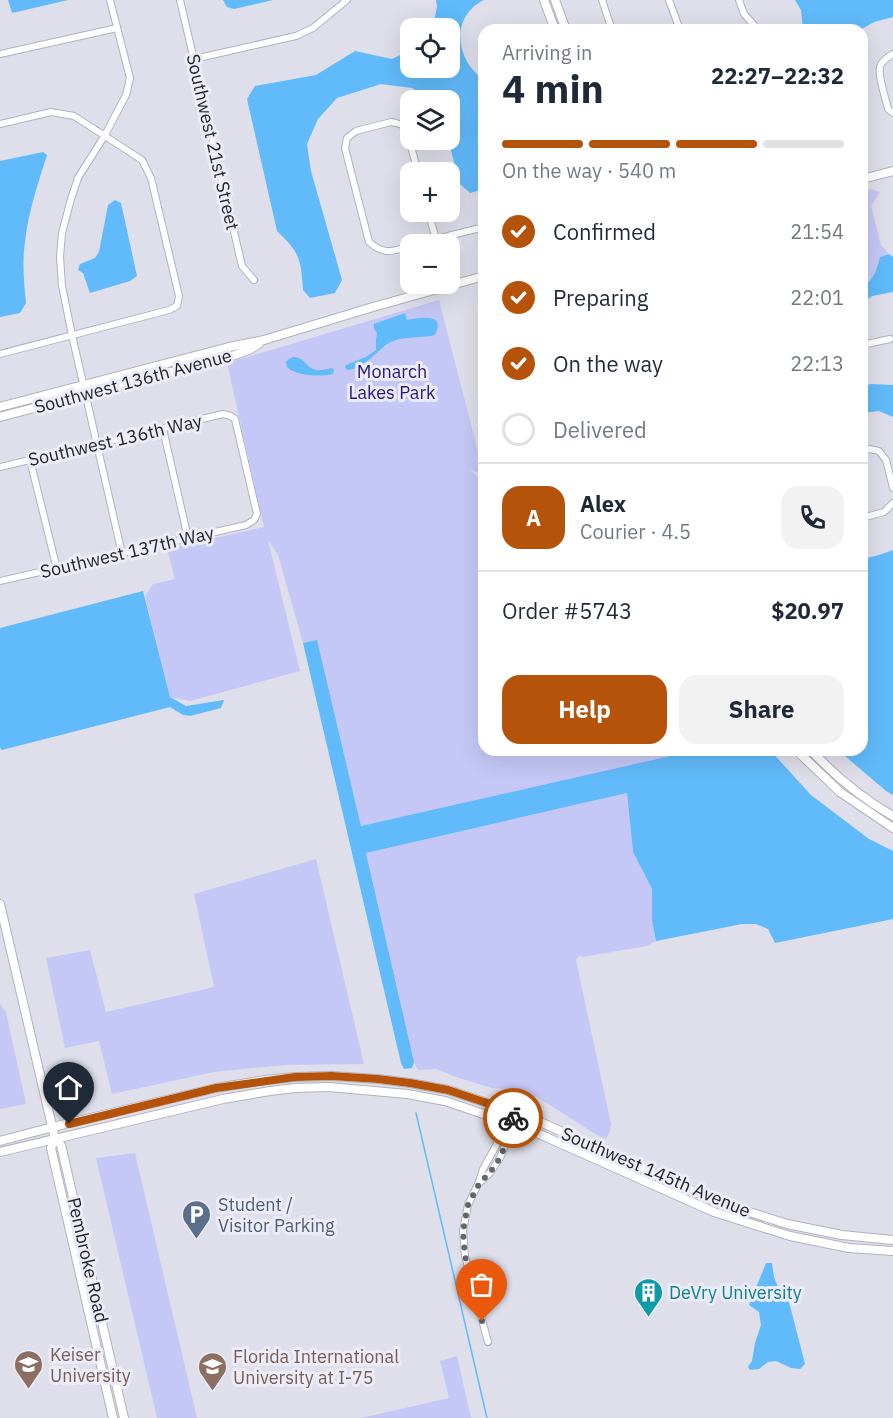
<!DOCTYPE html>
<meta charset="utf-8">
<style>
:root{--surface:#fff;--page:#f2f2f3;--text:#1f2937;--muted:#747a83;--line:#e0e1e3;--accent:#b45309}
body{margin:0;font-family:"IBM Plex Sans",sans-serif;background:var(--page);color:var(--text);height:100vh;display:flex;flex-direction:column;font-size:22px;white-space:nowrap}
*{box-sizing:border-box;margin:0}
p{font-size:20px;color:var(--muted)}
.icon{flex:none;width:33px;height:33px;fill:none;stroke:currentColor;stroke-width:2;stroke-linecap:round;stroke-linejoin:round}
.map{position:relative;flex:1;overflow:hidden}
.sheet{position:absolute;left:478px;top:24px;width:390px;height:732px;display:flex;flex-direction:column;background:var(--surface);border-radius:18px;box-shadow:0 6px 24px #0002}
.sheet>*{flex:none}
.controls{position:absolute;left:400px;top:18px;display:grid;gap:12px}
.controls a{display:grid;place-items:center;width:60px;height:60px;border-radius:12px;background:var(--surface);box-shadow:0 6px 24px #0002;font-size:30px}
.pin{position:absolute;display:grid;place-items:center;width:51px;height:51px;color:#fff;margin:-62px -26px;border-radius:50% 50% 50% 0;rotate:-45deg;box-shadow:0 0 6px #0007}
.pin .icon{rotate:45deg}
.courier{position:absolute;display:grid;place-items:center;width:60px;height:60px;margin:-30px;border:4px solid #b45309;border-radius:50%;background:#fff;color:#222;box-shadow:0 2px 8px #0007}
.headline em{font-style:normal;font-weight:700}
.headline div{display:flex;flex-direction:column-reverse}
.headline{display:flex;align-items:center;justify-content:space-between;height:102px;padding:0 24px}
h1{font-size:39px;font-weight:700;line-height:45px}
.bar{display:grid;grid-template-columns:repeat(4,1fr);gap:9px 6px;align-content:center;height:72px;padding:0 24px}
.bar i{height:8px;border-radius:4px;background:var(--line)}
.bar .current{background:var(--accent)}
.bar p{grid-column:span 4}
.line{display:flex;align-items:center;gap:15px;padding:0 24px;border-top:2px solid var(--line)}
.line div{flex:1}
.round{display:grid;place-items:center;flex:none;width:63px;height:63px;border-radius:18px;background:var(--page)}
ol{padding:0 24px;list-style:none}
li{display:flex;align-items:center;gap:18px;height:66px}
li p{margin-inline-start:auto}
li .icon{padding:6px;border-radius:50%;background:var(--accent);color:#fff;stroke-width:4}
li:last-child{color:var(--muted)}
li i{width:33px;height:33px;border:3px solid var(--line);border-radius:50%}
.button{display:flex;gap:12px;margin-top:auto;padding:12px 24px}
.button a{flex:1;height:69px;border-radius:18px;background:var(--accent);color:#fff;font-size:24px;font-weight:700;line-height:69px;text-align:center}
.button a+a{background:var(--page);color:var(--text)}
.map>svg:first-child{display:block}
.green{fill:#c5c8f6}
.water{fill:#61bafa}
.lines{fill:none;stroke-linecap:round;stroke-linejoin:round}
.stream{stroke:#61bafa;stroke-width:1.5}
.street-casing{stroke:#b1b2bd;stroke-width:8}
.secondary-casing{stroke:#b1b2bd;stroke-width:10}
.street{stroke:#fff;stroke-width:6}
.secondary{stroke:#fff;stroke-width:8}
.done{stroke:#65656c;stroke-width:6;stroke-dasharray:0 10.8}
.route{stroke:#b45309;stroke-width:8}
.labels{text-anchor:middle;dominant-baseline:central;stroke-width:6;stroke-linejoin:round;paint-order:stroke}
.street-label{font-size:18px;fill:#242428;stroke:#ebecf7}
.park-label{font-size:18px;fill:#2b177b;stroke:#ebecf7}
.service-label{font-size:18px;fill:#4e5e75;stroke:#ebecf7;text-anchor:start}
.culture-label{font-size:18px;fill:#0d838f;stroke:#ebecf7;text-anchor:start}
.education-label{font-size:18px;fill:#785e54;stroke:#ebecf7;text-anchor:start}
</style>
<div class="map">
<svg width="893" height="1418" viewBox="0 0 893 1418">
<rect width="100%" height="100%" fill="#dedfea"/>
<g class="green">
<path d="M871,189L880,192L871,206L881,245L889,254L880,257C877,268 874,281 863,285V192Z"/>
<path d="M439,300L484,475L469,469L484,482V750H689V752L361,826L317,641L303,643L278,555L268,540L300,671L190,701L170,697L145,596L153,584L175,579L167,549L264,527L227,363Z"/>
<path d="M627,793L633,852L652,889V920L656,941L647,946L582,957L579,956L576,960L611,1124L610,1131L606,1139L597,1135L537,1097L513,1089L492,1088L456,1077L437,1069L418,1070L414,1062L366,853Z"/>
<path d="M316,859L364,1064L285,1065L214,1072L112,1094L99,1041L65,1048L46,958L90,950L106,1012L214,987L194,894Z"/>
<path d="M0,1004L6,1012L26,1104L0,1109Z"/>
<path d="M135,1153L197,1418H157L96,1158Z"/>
<path d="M457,1356L471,1418H361L449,1398L440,1361Z"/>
</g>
<g class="water">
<path d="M8,0H68L12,13Z"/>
<path d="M223,0H273L234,9L227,7Z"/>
<path d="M436,0H484C449,17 456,61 484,80V189L470,193L460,184L448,140H450V100H429L412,88L381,84L337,98L318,119L307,144L311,171L342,280L335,293L310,298L303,290C301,259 300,253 277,231L247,99L255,86L316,75L355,51L392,59L411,50V68H450V28H433L437,6Z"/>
<path d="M795,0H893V17L874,22L860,30H803L801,10Z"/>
<path d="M43,152L47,155C38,184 28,212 25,242C22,262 24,283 26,303L20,313L0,317V161Z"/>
<path d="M115,200L121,203L137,276L130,281L90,293L83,273L78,270L80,264L95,258L99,252L108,205Z"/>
<path d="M889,254L893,257V292L872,296L863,303V285C874,281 877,268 880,257Z"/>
<path d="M405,313L407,320C419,318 447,312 435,335C419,339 402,335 387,344C375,353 363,369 347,370L345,367L346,365L366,357L376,350V339L377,333L374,329V324Z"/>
<path d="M293,357C305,357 305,367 316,370C321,371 327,369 332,368L334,370L333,374C322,377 295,376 287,367L286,362L289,359Z"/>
<path d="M871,384L893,385V417L879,411L863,413V386Z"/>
<path d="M893,550V795L886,791L838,750H862L863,559L879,555Z"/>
<path d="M143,591L170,697L186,706L224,700L221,708L190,716L183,715L170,707L2,750L0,748V628Z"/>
<path d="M317,640L361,826L688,752L689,750H770L811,795L869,839L893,851V919L775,943L768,929L756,924H742L656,941L652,920V889L633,852L627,793L366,853L414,1062L412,1068L404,1069L401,1063L303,643Z"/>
<path d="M766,1263H772L774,1277L778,1287L788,1298L805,1364L800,1369L791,1368L776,1361L768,1362L759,1369L750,1370L748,1367L752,1361L755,1343L761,1325L759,1312L749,1305Z"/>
</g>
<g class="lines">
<path class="stream" d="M416,1113L487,1418"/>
<defs>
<g id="street">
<path d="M110,0L130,78L126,95L105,135L78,178L71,199L62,233L60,257L62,286L72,335L122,554"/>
<path d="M180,0L242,266L254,280"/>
<path d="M602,0L612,30"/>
<path d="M669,0L680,30"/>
<path d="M739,0L744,14L754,25"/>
<path d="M0,54L117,28"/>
<path d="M893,54C889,56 884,60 881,64C876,72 886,99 888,109L893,113"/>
<path d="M194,59L296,36L313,28L347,0"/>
<path d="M0,124L51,112L74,116L142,160L151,178L179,296L177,306L169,310L0,354"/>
<path d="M428,212L436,239"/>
<path d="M416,244L484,227"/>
<path d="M411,246C392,251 385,256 369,242L345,148L347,138L356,131L391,122L396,123L402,125L407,132L418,172"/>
<path d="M862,345L890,339"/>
<path d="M163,429L188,538"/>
<path d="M862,451L869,449L879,451L886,460L893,488"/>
<path d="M30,460L57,569"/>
<path d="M0,467L223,414L231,416L235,419L257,514L254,520L246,525L0,581"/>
<path d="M862,518L884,512L893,503"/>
<path d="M480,1182L489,1174L500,1158L514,1124L511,1111"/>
<path d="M488,1342L465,1256L463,1231L468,1205L479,1182L483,1169L497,1144L505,1121L511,1111"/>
</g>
<g id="secondary">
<path d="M544,0L555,30"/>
<path d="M555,0L566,30"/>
<path d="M862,179L893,171"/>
<path d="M0,407L229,347L264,340L373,307L484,276"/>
<path d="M0,417L232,356L249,350L259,344"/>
<path d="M796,750L840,792L893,828"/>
<path d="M811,750C834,775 863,799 893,816"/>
<path d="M0,904L55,1139L61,1145L124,1418"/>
<path d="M55,1139L51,1148L113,1418"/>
<path d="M0,1141L53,1127L216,1088L265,1080L295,1077L332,1076L378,1079L410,1083L448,1090L527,1116L718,1202L787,1224L842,1235L893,1240"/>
<path d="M0,1152L223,1099L270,1091L295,1088L329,1087L407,1094L445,1101L528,1129L714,1212L790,1236L849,1248L893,1251"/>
</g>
</defs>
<use href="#street" class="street-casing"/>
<use href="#secondary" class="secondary-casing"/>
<use href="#street" class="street"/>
<use href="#secondary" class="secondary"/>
</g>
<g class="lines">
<path class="done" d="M482,1321L465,1256L463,1231L468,1205L480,1182L489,1174L500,1158L514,1124L513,1118"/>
<path class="route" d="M69,1124L216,1088L295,1077L332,1076L378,1079L410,1083L448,1090L511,1111L513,1118"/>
</g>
<defs>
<symbol id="parking-pin" viewBox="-11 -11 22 30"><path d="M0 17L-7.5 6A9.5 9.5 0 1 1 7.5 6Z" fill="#5c6f8a" stroke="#ebecf7"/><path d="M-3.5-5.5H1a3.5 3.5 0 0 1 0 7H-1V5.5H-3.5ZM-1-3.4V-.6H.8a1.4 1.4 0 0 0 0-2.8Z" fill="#fff"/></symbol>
<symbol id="building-pin" viewBox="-11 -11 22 30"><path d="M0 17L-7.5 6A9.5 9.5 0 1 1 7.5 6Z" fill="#0f9aa8" stroke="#ebecf7"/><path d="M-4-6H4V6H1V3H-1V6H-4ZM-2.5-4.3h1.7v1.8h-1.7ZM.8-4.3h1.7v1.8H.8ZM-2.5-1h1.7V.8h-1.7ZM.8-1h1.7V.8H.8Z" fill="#fff"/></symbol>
<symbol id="university-pin" viewBox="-11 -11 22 30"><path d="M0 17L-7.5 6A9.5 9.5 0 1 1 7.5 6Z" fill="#8d6e63" stroke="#ebecf7"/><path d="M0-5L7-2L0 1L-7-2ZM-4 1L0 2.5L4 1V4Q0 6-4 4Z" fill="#fff"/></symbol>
</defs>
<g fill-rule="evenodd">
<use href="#parking-pin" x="180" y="1198" width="33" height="45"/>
<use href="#building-pin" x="632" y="1276" width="33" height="45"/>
<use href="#university-pin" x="12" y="1348" width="33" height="45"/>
<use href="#university-pin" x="196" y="1350" width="33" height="45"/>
</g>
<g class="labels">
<g class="street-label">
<text transform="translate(213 142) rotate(77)">Southwest 21st Street</text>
<text transform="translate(133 381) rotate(-15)">Southwest 136th Avenue</text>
<text transform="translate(115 440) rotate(-13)">Southwest 136th Way</text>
<text transform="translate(127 552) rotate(-13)">Southwest 137th Way</text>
<text transform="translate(656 1172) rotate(23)">Southwest 145th Avenue</text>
<text transform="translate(88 1260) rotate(77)">Pembroke Road</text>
</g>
<g class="park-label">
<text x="392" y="371">Monarch<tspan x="392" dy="21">Lakes Park</tspan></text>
</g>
<g class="service-label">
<text x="218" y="1204">Student /<tspan x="218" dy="21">Visitor Parking</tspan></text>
</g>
<g class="culture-label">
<text x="669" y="1292">DeVry University</text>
</g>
<g class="education-label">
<text x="50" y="1354">Keiser<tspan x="50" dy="21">University</tspan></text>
<text x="233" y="1356">Florida International<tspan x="233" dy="21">University at I-75</tspan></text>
</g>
</g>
</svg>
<div class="controls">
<a><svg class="icon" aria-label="locate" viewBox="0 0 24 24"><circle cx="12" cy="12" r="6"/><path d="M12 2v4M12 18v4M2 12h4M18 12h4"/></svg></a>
<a><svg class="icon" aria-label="layers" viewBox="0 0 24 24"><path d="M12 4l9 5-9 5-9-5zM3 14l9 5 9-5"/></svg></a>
<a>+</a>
<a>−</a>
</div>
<div class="pin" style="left:482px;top:1321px;background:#ea580c"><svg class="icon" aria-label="bag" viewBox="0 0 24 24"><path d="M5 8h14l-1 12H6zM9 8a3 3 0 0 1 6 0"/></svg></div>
<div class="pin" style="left:69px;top:1124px;background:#1f2937"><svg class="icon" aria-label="home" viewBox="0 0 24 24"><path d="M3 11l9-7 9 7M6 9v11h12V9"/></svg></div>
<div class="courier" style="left:513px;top:1118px"><svg class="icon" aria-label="bike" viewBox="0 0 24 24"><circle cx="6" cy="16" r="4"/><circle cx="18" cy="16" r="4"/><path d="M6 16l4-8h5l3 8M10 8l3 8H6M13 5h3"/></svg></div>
<section class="sheet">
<div class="headline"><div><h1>4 min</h1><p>Arriving in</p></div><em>22:27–22:32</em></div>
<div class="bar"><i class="current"></i><i class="current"></i><i class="current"></i><i></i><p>On the way · 540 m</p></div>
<ol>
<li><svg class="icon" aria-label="check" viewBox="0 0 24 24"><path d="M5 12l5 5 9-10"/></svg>Confirmed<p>21:54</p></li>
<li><svg class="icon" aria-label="check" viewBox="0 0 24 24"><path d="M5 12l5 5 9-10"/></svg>Preparing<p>22:01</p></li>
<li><svg class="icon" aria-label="check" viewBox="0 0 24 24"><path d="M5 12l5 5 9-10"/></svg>On the way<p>22:13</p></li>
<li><i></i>Delivered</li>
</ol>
<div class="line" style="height:108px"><b class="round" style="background:var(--accent);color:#fff">A</b><div><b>Alex</b><p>Courier · 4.5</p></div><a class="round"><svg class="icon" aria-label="phone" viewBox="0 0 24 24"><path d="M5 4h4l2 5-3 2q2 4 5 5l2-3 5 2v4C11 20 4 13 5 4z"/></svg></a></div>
<div class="line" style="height:78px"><div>Order #5743</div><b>$20.97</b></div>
<div class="button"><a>Help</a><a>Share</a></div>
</section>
</div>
